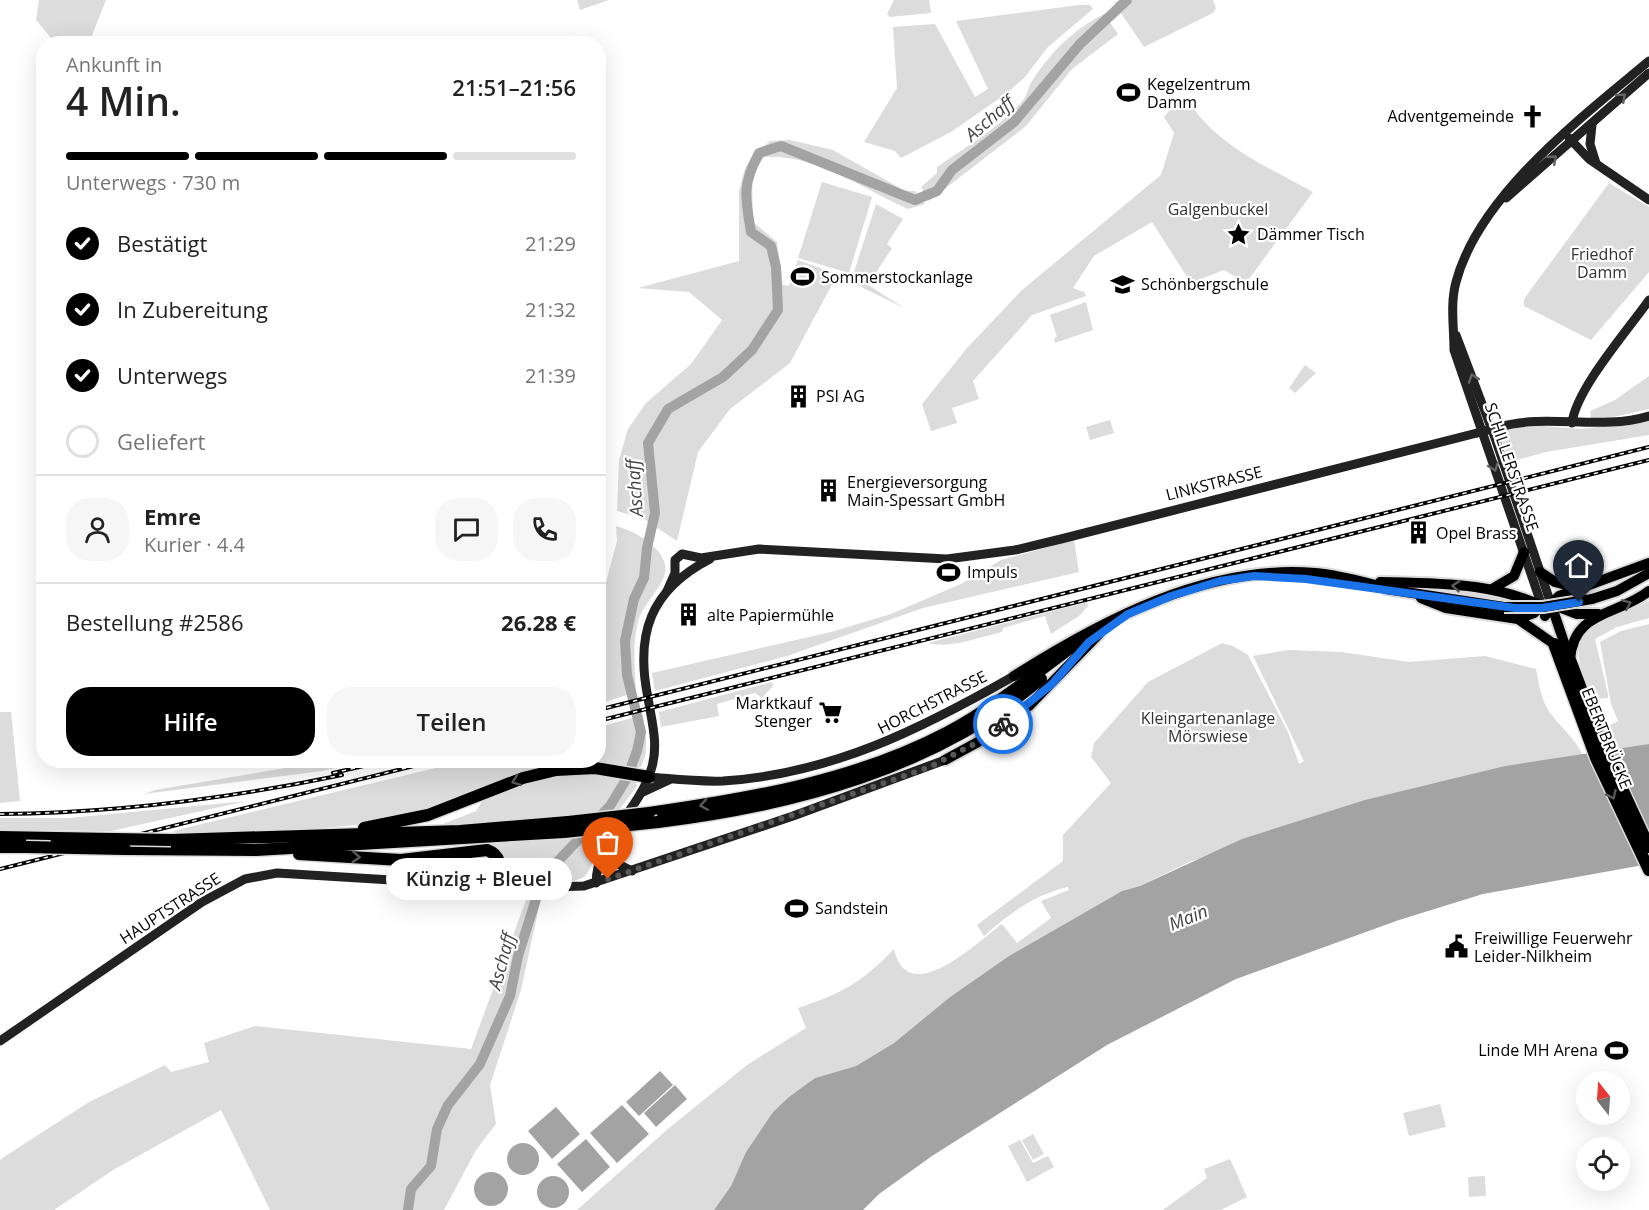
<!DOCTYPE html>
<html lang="de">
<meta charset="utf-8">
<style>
:root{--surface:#fff;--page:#f6f6f6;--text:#222;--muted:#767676;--line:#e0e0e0;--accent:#000}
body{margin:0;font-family:"Open Sans",sans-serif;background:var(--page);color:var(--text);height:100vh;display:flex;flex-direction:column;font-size:22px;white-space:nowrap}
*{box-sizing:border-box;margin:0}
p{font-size:20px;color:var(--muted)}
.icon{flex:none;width:33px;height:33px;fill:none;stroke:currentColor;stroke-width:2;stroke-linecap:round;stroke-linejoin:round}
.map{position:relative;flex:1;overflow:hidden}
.sheet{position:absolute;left:36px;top:36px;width:570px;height:732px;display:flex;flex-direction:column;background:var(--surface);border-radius:24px;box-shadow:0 6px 24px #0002}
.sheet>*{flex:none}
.needle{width:39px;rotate:343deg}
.buttons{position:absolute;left:1576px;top:1071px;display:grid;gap:12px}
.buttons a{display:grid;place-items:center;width:54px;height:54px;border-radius:50%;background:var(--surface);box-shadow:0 6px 24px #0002;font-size:30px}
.pin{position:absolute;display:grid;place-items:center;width:51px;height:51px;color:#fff;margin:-62px -26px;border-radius:50% 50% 50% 0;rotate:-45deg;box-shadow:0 0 6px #0007}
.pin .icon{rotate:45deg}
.courier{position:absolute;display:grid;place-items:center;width:60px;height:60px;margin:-30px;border:4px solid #1a73e8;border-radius:50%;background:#fff;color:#222;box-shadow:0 2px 8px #0007}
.bubble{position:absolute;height:42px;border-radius:21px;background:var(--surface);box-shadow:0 6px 24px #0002;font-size:20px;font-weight:600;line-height:42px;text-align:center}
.summary em{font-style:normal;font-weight:600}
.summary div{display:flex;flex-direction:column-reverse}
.summary{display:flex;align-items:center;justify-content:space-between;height:102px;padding:0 30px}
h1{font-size:39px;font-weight:600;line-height:45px}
.bar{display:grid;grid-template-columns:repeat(4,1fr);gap:9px 6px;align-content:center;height:72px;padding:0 30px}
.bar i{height:8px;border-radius:4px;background:var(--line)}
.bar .active{background:var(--accent)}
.bar p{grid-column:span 4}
.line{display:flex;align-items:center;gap:15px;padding:0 30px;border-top:2px solid var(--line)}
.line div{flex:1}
.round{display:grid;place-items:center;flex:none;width:63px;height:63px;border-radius:24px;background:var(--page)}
ol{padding:0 30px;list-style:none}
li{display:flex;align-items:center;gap:18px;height:66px}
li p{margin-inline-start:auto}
li .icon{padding:6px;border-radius:50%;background:var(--accent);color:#fff;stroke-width:4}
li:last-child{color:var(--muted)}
li i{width:33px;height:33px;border:3px solid var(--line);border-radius:50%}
.action{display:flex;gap:12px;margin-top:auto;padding:12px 30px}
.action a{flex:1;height:69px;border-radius:24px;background:var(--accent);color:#fff;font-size:24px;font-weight:600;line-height:69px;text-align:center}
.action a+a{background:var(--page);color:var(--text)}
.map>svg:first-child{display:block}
.green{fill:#dcdcdc}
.water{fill:#a3a3a3}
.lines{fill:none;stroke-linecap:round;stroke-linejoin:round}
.river{stroke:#a3a3a3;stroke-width:10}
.primary-casing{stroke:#dbdbdb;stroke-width:14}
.highway-casing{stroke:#dbdbdb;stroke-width:15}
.secondary{stroke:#222;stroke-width:9}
.primary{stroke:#000;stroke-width:10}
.highway{stroke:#000;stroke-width:12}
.rail-casing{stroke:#000;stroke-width:4}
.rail{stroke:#fff;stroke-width:1.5;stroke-dasharray:4.5;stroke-linecap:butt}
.primary-bridge-casing{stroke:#dbdbdb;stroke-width:14;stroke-linecap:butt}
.highway-bridge-casing{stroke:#dbdbdb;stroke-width:15;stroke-linecap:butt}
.secondary-bridge{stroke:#222;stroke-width:9}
.primary-bridge{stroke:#000;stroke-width:10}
.highway-bridge{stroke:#000;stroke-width:12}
.oneway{stroke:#646464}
.oneway2{stroke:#595959}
.done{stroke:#595959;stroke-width:6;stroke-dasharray:0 10.8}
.route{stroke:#1a73e8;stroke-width:8}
.labels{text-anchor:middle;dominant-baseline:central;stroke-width:4.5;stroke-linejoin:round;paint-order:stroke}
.poi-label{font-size:16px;fill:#000;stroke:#fff;text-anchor:start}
.park-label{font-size:16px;fill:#333;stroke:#fff}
.street-label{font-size:16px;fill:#000;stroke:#fff}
.water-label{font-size:18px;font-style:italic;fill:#444;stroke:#fff}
</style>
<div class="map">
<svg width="1649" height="1210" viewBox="0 0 1649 1210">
<rect width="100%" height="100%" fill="#fff"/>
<g class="green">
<path d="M39,0H106L89,43L56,44L36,20Z"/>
<path d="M577,0H609L580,10Z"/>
<path d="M894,0H929L931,13L890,17L887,14Z"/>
<path d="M1119,0H1213L1216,8L1213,13L1144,47L1114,3Z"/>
<path d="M1079,5H1090L1093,9L1048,47L1025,77L1007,93L951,132L901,158L895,151L864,142L897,88L893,27L935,24L975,97L988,89L956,21Z"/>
<path d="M1104,14L1118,34L1072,69L1026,126L929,201L921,187L937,173V167C966,147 1002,126 1024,99C1028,93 1029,84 1034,78C1053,50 1073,30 1104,14Z"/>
<path d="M1188,100C1215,145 1268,167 1313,192L1246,283L1224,270L1191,283L1152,222L1094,256L1073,288L1084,292L1086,296L1032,315L973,381L979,399L952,408L957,423L931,431L922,404L967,348L1022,290L1161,175L1174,133L1164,117L1173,106Z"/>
<path d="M790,140L833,150L905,191H915L925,204L908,209C863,189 815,153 764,157L752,177L753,222L777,242L783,285L789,286L798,260L870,286L904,308L837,275L790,363L730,409L698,452L677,541L642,518L617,511L619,460L628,429L646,403L691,364L722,320L689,292L638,288L739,261V191L745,168L752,157L770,141Z"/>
<path d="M822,182L872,197L849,273L798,258Z"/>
<path d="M1609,183L1649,207V272L1591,340L1524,306V299Z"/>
<path d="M876,204L903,219L887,244L892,248L870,282L853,275Z"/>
<path d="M1086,302L1093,330L1055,343L1054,338L1057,337L1050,315Z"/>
<path d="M1305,365L1316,373L1295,393L1289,388Z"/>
<path d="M1649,376V409L1609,418H1591L1590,411L1615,400Z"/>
<path d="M1110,420L1114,433L1090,440L1086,427Z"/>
<path d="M1649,420V435L1546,452L1509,462L1498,430L1530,425L1582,429Z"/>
<path d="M616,526C633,531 644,537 656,549C682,577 647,592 638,622C632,644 635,669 636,692L599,704V608L617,541Z"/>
<path d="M1074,540L1079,572L923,608L787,656L655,691L652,673L831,632L891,614L963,583L1001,560Z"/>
<path d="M1435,588L1498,594L1525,602L1502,601L1435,591Z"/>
<path d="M1649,601V618L1617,627L1595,639L1608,694V698L1594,699C1591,690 1585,682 1582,673C1566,618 1615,620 1649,601Z"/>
<path d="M1087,602L1088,606L1079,616L1051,634L1045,616L1003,628L1002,632C980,637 950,649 928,643Z"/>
<path d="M1649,624V744L1613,751L1604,728L1618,721L1611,704L1600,642L1621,631Z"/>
<path d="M1222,643L1233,646L1248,655L1288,732L1299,764L1304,761L1253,656L1288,650L1341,652L1409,662L1485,656L1536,669C1539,684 1541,701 1551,714C1561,728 1576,739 1583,756L1505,766L1189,862L1140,886L1122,891L1009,956L950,997L894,1043L856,1066L815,1078L773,1112L746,1152L731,1186L714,1210H577L669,1128L747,1065L806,1028L798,1008C843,993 861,983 894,949C908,1010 976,943 1002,924L1017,943L1051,918L1041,901L1069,890L1068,887C1035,894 1009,914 984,936L977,925L1063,861V835L1111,783L1091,757L1094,743L1148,682Z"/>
<path d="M772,682L773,686L762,698L755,693L717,704L719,716L661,727L659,712Z"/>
<path d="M0,712H11L20,801L0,803Z"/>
<path d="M643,715L646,739V753L641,767L636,768L592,762L385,822L304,830L178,834L173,831L465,761L598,760L599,727Z"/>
<path d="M333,760L365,761L322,771L144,794L155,790Z"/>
<path d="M592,773L635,781L637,786L618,811L438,826L476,811L483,800L518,785L548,776Z"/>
<path d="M247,801L111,831L0,830V818H69Z"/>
<path d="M606,834L588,872L584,877L574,881L510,880L506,865L491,844Z"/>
<path d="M529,892L542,893L521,990L490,1085L496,1124L476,1150L444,1210H270L221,1110L113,1170L54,1210H0V1160L4,1157L89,1102L165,1065L171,1072L209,1062L204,1043L255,1026L471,1049Z"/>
<path d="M1440,1104L1446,1127L1409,1136L1403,1113Z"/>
<path d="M1033,1134L1044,1154L1033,1160L1022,1140Z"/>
<path d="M1020,1140L1033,1163L1048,1156L1054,1167L1027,1182L1008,1146Z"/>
<path d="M1230,1159L1247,1197L1221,1210H1163L1207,1178L1204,1169Z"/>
<path d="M1485,1176L1486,1196L1469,1197L1468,1177Z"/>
</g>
<g class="water">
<path d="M1649,744V864L1483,894L1399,920L1236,979L1107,1045L932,1156L879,1194L863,1210H714L731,1186L746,1152L773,1112L789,1097L815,1078L856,1066L894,1043L950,997L1009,956L1122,891L1140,886L1242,839L1365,800L1505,766Z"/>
<path d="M660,1071L673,1085L639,1116L626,1102Z"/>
<path d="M675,1085L687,1099L656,1127L644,1113Z"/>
<path d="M622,1105L649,1134L617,1163L590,1133Z"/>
<path d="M556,1107L580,1134L552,1159L528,1131Z"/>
<path d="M586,1139L610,1167L582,1192L557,1164Z"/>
<circle cx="523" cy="1159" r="16"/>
<circle cx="491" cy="1189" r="17"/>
<circle cx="553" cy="1192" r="16"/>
</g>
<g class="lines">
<path class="river" d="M408,1210L411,1189L431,1166L437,1129L448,1105L480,1064L510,996L518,956L543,877L610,806L627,778L637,751L641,732L627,675L625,641L634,599L644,578L647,548L655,513L648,443L668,409L723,377L752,350L778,310L776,267L771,246L751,232C745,197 742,185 759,153L781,146L915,200L937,191L952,170L1014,122L1080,44L1127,0"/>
<defs>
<g id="primary">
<path d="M1540,572L1555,582L1577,588"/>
<path d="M1380,582C1437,583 1504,582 1554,613"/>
<path d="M1386,589L1504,607"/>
<path d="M1492,589L1514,576L1524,552"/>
<path d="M1421,598L1446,608L1518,619L1554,644"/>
<path d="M1592,599L1617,591L1649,573"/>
<path d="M1551,604L1577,614H1598"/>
<path d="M1552,607L1569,657"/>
<path d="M1545,616L1551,604L1559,596L1649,563"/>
<path d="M1518,619L1534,613L1542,606"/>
<path d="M1570,660C1573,610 1618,616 1649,591"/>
<path d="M1014,676C1102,620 1208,564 1315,573C1341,575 1366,583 1391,589"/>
<path d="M945,760L978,742L1029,706L1099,634"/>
</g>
<g id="highway">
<path d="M1554,644L1596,758L1649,870"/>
<path d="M1570,660L1606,754L1649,847"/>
<path d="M649,813C752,798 855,781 948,732C999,705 1044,666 1091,633"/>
<path d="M658,822C795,805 933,769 1041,679"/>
<path d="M364,828L428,815L523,778L556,770L595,768L649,777"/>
<path d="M0,837L56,838"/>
<path d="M171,840L460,831L568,822"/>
<path d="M0,847H26"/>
<path d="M125,849L256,850L564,832"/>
<path d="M299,854L401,860L487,850C504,856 500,872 500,887"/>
</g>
</defs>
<use href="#primary" class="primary-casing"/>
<use href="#highway" class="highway-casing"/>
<g class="secondary">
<path d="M1592,125L1590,144L1596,163"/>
<path d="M1569,138L1589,159L1649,200"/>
<path d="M1506,198L1649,73"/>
<path d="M1456,335L1495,438L1551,604"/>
<path d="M1572,423C1576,389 1628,330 1649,300"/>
<path d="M1499,427C1548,413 1599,431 1649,416"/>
<path d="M667,591L675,573V560L682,554L701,558L759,549L947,559L1015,550L1061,539L1477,433"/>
<path d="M1542,606L1454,350C1454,327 1450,304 1456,282C1479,195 1582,117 1649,61"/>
<path d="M649,777C674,779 698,782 723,781C832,774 921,729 1014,676"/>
<path d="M641,793L669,780"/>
<path d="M608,843L618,864L632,871"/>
<path d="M596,883C597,838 639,811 651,770C659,746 652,723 648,698C635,634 650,590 710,559"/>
<path d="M0,1041L202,902L245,879L277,873L521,888L584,886L793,816L945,760"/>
</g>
<use href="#primary" class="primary"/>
<use href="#highway" class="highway"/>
<defs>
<g id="rail">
<path d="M598,710L1649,447"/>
<path d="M598,721L1649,460"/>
<path d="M333,773L390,760"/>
<path d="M0,814C114,813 231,798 342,775"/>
<path d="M0,869L438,760"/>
</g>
</defs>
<use href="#rail" class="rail-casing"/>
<use href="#rail" class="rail"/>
<defs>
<path id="primary-bridge" d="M1504,607H1543L1592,599"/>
<g id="highway-bridge">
<path d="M568,822L649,813"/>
<path d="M564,832L658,822"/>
<path d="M56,838L171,840"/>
<path d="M26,847L125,849"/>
</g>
</defs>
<use href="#primary-bridge" class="primary-bridge-casing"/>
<use href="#highway-bridge" class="highway-bridge-casing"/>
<path class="secondary-bridge" d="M1477,433L1499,427"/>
<use href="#primary-bridge" class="primary-bridge"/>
<use href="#highway-bridge" class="highway-bridge"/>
</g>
<defs><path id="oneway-chevron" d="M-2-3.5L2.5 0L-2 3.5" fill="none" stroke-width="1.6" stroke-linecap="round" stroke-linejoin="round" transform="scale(1.5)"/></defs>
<g class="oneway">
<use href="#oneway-chevron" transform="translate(1622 97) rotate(-42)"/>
<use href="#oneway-chevron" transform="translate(1553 159) rotate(-41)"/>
<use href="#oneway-chevron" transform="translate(1473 378) rotate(-109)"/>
<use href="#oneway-chevron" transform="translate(1494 467) rotate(70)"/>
</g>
<g class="oneway2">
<use href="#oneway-chevron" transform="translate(1456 586) rotate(-175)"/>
<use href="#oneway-chevron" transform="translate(1627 604) rotate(-23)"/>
<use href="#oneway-chevron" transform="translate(516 781) rotate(160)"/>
<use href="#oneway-chevron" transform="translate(1612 795) rotate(66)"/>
<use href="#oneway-chevron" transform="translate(704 805) rotate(171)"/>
<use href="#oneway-chevron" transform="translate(356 857) rotate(3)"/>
</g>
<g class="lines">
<path class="done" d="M608,879L930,767L978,742L1003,724"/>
<path class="route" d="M1003,724L1052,684L1089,642L1128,614L1171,596L1220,581L1254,576L1306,579L1515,608H1542L1579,602"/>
</g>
<defs>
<symbol id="stadium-bare" viewBox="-9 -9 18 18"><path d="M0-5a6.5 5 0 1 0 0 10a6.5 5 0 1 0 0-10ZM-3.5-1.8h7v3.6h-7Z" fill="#000" stroke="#fff" stroke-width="2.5" paint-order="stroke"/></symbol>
<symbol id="church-bare" viewBox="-9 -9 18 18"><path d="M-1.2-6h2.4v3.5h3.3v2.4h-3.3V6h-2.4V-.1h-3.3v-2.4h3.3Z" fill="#000" stroke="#fff" stroke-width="2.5" paint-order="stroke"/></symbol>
<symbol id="sight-bare" viewBox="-9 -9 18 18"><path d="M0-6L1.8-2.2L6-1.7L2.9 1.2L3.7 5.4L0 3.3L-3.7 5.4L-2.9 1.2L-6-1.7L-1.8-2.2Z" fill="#000" stroke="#fff" stroke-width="2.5" paint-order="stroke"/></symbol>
<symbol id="school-bare" viewBox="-9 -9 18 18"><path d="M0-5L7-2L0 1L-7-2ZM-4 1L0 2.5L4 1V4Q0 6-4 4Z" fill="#000" stroke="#fff" stroke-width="2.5" paint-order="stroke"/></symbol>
<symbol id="building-bare" viewBox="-9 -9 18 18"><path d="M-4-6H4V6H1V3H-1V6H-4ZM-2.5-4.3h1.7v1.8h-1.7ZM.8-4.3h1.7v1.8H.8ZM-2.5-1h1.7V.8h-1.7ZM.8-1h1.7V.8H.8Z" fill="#000" stroke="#fff" stroke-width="2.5" paint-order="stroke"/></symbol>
<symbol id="supermarket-bare" viewBox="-9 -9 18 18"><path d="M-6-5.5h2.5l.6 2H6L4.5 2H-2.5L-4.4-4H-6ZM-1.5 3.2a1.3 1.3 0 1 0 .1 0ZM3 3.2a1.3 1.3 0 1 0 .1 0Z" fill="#000" stroke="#fff" stroke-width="2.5" paint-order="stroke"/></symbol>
<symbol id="civic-bare" viewBox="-9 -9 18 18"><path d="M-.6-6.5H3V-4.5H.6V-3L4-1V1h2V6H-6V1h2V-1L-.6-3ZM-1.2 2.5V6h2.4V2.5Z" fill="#000" stroke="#fff" stroke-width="2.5" paint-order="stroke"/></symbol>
</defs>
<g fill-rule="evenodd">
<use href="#stadium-bare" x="1112" y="76" width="33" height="33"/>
<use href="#church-bare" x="1516" y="100" width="33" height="33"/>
<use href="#sight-bare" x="1222" y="218" width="33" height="33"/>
<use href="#stadium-bare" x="786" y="260" width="33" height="33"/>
<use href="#school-bare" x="1106" y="268" width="33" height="33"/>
<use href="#building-bare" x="782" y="380" width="33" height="33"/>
<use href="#building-bare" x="812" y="474" width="33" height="33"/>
<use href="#building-bare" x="1402" y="516" width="33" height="33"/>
<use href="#stadium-bare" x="932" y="556" width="33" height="33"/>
<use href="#building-bare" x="672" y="598" width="33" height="33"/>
<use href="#supermarket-bare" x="814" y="696" width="33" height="33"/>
<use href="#stadium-bare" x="780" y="892" width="33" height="33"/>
<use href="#civic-bare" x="1440" y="930" width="33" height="33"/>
<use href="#stadium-bare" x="1600" y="1034" width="33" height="33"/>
</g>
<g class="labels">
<g class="poi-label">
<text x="1147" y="84">Kegelzentrum<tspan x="1147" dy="18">Damm</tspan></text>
<text x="1514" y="116" text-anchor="end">Adventgemeinde</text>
<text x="1257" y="234">Dämmer Tisch</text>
<text x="821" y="277">Sommerstockanlage</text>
<text x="1141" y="284">Schönbergschule</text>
<text x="816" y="396">PSI AG</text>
<text x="847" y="482">Energieversorgung<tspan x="847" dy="18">Main-Spessart GmbH</tspan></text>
<text x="1436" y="533">Opel Brass</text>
<text x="967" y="572">Impuls</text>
<text x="707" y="615">alte Papiermühle</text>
<text x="812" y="703" text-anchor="end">Marktkauf<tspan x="812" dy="18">Stenger</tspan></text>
<text x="815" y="908">Sandstein</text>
<text x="1474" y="938">Freiwillige Feuerwehr<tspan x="1474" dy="18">Leider-Nilkheim</tspan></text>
<text x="1598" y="1050" text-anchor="end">Linde MH Arena</text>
</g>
<g class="park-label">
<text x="1218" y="209">Galgenbuckel</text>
<text x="1602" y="254">Friedhof<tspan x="1602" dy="18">Damm</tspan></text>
<text x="1208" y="718">Kleingartenanlage<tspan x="1208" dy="18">Mörswiese</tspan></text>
</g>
<g class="street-label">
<text transform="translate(1512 467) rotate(71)">SCHILLERSTRASSE</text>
<text transform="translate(1214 483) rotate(-14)">LINKSTRASSE</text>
<text transform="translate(932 702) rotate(-27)">HORCHSTRASSE</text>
<text transform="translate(1607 738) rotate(68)">EBERTBRÜCKE</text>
<text transform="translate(170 908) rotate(-33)">HAUPTSTRASSE</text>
</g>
<g class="water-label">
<text transform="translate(989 118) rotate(-41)">Aschaff</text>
<text transform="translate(634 488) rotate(-94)">Aschaff</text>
<text transform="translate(1188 917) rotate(-22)">Main</text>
<text transform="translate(501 961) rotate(-75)">Aschaff</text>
</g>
</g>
</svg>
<div class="buttons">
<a><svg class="needle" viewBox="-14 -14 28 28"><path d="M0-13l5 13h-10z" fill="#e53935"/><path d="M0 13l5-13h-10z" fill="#767676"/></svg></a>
<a><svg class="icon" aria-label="locate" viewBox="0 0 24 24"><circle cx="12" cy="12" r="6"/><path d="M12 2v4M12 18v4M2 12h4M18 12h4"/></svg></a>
</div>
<div class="pin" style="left:608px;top:879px;background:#ea580c"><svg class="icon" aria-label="bag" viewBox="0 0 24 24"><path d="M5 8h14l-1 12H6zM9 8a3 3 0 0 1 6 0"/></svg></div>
<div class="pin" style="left:1579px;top:602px;background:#1f2937"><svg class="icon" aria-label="home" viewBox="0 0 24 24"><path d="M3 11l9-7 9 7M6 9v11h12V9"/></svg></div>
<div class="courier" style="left:1003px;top:724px"><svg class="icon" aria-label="bike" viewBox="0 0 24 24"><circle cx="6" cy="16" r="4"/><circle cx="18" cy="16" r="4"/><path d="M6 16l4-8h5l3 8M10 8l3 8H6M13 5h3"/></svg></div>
<div class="bubble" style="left:386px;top:858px;width:186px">Künzig + Bleuel</div>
<section class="sheet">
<div class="summary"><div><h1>4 Min.</h1><p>Ankunft in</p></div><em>21:51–21:56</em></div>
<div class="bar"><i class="active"></i><i class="active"></i><i class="active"></i><i></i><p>Unterwegs · 730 m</p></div>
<ol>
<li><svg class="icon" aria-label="check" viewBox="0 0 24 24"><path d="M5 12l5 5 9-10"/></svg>Bestätigt<p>21:29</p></li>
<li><svg class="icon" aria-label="check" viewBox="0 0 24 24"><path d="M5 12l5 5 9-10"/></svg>In Zubereitung<p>21:32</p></li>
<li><svg class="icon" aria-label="check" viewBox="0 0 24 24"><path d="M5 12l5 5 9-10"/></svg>Unterwegs<p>21:39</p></li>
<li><i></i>Geliefert</li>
</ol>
<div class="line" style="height:108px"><a class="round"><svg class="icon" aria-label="person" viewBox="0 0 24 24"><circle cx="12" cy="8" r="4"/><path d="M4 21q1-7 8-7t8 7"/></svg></a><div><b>Emre</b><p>Kurier · 4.4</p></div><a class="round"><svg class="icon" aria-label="chat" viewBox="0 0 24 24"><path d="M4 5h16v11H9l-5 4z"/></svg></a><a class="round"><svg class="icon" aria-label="phone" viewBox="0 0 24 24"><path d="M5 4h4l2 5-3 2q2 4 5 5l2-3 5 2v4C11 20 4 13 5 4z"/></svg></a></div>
<div class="line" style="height:78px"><div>Bestellung #2586</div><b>26.28 €</b></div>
<div class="action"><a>Hilfe</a><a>Teilen</a></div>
</section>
</div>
